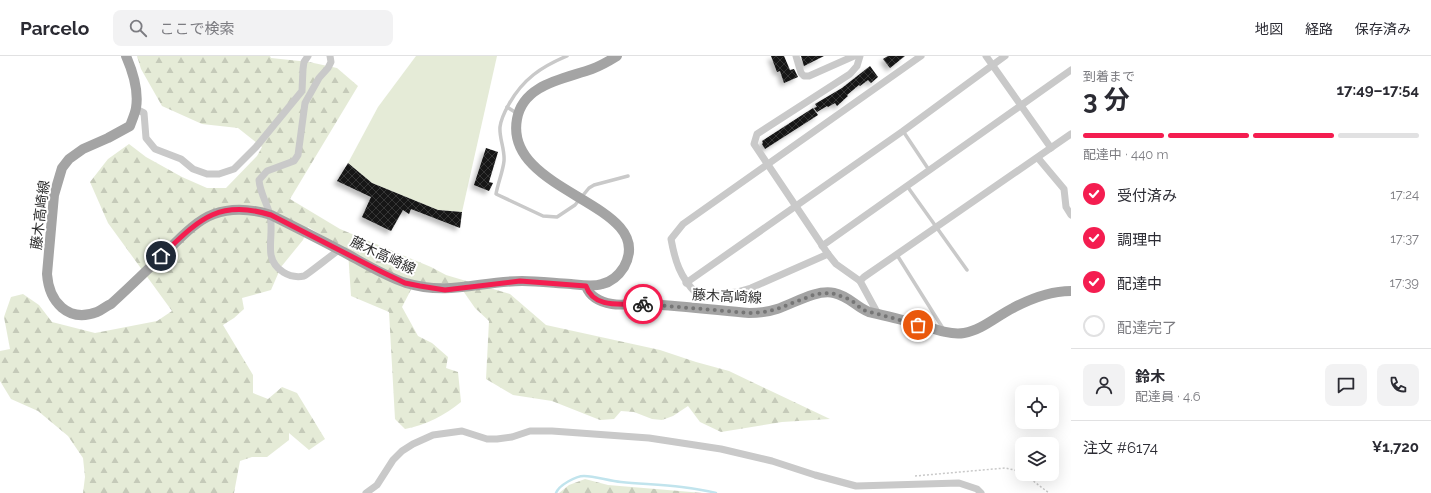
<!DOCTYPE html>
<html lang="ja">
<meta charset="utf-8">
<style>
:root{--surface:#fff;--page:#f2f2f3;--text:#2b2b33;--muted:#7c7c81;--line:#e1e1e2;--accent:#f41d50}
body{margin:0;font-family:Raleway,"Noto Sans JP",sans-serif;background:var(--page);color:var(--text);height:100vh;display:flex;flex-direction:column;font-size:15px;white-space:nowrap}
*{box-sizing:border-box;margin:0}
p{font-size:13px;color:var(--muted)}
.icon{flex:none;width:22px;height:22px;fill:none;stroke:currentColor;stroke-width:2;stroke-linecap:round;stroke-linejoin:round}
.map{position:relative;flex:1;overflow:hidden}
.panel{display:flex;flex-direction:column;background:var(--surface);width:360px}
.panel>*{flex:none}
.controls{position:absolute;left:1015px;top:329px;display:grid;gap:8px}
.controls a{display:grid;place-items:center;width:44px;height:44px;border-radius:8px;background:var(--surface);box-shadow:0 4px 16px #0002;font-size:20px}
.pin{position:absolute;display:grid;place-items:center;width:34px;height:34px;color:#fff;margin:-17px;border:2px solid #fff;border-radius:50%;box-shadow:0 1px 4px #0007}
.courier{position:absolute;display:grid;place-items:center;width:40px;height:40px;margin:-20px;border:3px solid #f41d50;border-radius:50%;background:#fff;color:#222;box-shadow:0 1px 5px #0007}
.head em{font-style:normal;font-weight:700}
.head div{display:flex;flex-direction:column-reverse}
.head{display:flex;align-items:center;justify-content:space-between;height:68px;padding:0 12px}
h1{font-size:26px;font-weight:700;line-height:30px}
.bar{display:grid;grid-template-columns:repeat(4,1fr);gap:6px 4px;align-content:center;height:48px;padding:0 12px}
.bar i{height:5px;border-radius:3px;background:var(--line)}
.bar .current{background:var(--accent)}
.bar p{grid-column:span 4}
.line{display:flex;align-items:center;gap:10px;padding:0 12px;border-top:1px solid var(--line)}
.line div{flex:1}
.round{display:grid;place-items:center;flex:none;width:42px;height:42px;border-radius:8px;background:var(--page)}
ol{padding:0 12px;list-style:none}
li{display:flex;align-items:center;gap:12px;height:44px}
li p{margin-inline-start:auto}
li .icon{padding:4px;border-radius:50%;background:var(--accent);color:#fff;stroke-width:4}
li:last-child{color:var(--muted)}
li i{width:22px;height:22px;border:2px solid var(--line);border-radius:50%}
header{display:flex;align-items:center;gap:24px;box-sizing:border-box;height:56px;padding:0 20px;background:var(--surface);border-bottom:1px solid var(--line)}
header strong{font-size:19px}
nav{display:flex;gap:22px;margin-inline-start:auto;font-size:14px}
.search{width:280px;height:36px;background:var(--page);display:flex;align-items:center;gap:10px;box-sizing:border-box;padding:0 14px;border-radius:8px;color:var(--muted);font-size:15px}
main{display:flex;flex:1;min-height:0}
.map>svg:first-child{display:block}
.green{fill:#e5ebd7}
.forest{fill:url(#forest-firs)}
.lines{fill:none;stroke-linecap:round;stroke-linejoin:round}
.stream{stroke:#c1e4ed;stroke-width:2.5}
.building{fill:url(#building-cross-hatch);filter:url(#shadow)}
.path{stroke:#c9c9c9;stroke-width:1.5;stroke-dasharray:2 2;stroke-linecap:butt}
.lane{stroke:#c9c9c9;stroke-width:3.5}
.street{stroke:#c9c9c9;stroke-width:7}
.primary{stroke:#a4a4a4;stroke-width:10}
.done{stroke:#767676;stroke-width:4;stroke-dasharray:0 7.2}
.route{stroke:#f41d50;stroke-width:5}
.labels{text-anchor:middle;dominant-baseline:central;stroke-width:4;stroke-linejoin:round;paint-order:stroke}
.street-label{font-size:14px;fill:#2c2c2c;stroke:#fff}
</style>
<header>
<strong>Parcelo</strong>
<div class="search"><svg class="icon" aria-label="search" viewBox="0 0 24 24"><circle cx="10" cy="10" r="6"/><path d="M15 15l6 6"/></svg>ここで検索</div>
<nav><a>地図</a><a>経路</a><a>保存済み</a></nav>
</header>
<main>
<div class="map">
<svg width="1071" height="437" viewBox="0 0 1071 437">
<defs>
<pattern id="forest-firs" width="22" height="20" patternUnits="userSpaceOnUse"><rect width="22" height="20" fill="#e5ebd7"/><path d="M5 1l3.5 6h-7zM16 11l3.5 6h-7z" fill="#c5cab9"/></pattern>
<pattern id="building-cross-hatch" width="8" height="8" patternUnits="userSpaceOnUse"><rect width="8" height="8" fill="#131313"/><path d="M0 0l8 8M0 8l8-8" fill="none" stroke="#363636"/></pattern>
<filter id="shadow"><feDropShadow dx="-3.5" dy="3.5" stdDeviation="2" flood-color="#0004"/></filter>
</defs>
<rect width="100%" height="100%" fill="#fff"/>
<path class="green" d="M416,0H497L462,156L438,154L372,127L348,107L378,51Z"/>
<g class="forest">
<path d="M137,0H270L271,2L309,6L337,12L358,30L290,143L340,173L431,211L446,219L510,238L546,269L660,294L696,306L729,315L830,363L782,366L721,376L700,366L688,350L673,360L662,364L652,363L634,356L621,355L614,363L600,364L552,345L513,339L486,323L489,265L475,252L459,229L415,226L402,251L418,280L432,287L448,301L446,312L458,316L461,346C445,359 426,369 405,373L395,363L389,256L351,240L348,195L308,171L303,184L281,211L271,234L242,242L244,253L234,262L223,269L253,319V337L268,343L282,331L297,337L325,383L309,394L289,377V384L267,401H252L240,405L234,437H83L85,421L83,402L68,380L38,355L11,343L0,325V295L10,293L4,261L11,241L23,238L39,249L52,266L95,277L157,265L172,255L108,167L90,126L108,103L129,88L146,101L182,121L207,132H226L257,100L262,91L238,72L202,68L162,50L141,13Z"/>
<path d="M585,423L608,429L703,437H559L569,429Z"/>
</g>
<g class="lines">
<path class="stream" d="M556,437C559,429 576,420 584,420C595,420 609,425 621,426C653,429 685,429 716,437"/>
</g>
<g class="building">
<path d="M771,0H784L790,14L794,13L798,21L784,27L780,15L777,16Z"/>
<path d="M801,0H824L804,10Z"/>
<path d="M888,0H905L890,12L883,3Z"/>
<path d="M870,10L878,21L871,27L868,24L860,30L859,29L847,39L848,40L837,50L835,47L828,51L827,50L817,56L814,52L817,51L815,48L842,32Z"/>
<path d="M813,52L818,59L765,93L762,88L763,87L762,85Z"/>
<path d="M486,92L498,96L489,126L493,127L489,135L474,129Z"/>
<path d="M348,107L372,127L438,154L462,156L460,172L411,153L409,158L403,154L391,175L362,161L371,141L337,125Z"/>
</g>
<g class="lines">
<g class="path">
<path d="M1024,418L1049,437"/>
<path d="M915,420L1005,412L1019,415L1022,417"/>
</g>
<g class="lane">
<path d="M567,0C541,11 523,23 509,48C505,55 501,63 500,71C499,82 505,93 504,105C503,115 498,127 496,138L543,160L557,161L575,149L589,132L594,129L628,120"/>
<path d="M507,51L518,58"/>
<path d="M903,75L929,114"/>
<path d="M907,130L967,214"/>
<path d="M897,199L944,274"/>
</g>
<g class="street">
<path d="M330,0L331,6L328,12L319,22L305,47L298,99L294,105L267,115L259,124C260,137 267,147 270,159C273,171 269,189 271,199C274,214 290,223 304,220C307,219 334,197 339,194"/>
<path d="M796,0L801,17L804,20H809L854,0"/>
<path d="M860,0L857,10L850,18L757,78L754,88L828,198L836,208L860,225L878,258"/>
<path d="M986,0L1051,92"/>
<path d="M136,53L144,57L146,82L155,93L181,103L193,113L207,118H219L234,113L256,91L302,35L303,13L304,6L308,0"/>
<path d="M1038,102L1064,133L1066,151L1071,159"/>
<path d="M822,190L1071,14"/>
<path d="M828,198L751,232L737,236L717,238L696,237C680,221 675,205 671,183L683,168L921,0"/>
<path d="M860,225L864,221L1071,78"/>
<path d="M686,227L903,75L1005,0"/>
<path d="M366,437L377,429L393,404L402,395L413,388L433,379L462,375L487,383H497L512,381L530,375H552L649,382L721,393L772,405L815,419L856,430L959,427L977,433L981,437"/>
</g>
<g class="primary">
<path d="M126,0C133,16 139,34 136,52C135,58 132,64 130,70L108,82L83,93L69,103L62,112L54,139L47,218C49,246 68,267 97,256C102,254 106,250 111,248C131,230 149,212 169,193C181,181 197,164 214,158C233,151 252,153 271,159C297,172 323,185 349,199C367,209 387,221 406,227C449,240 480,225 522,225C538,225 554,227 571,228C581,229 593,231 602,228C611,226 619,219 624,211C659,147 503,138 517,63C523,28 564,23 592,13C600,10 609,5 617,0"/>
<path d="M586,230C590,241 600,246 612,248C623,250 636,247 648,248C682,250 716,254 749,257C759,257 768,256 777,253C793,248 816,233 834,237C849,240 856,251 869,256C888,260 906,265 925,270C937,274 951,279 964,277C982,274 997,260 1013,252C1030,243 1052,235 1071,235"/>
</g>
</g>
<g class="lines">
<path class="done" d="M643,248L749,257L764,256L777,253L816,238L832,237L851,244L863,254L918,269"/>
<path class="route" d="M161,200C197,166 217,142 271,159L382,216L405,227L420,230L445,234L520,225L586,230C594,254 624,247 643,248"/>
</g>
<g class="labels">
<g class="street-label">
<text transform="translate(40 159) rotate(-83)">藤木高崎線</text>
<text transform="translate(383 199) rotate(25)">藤木高崎線</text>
<text transform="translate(727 240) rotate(3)">藤木高崎線</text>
</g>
</g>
</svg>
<div class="controls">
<a><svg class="icon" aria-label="locate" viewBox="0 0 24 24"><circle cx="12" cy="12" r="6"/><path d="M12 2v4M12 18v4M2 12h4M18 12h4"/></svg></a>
<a><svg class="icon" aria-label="layers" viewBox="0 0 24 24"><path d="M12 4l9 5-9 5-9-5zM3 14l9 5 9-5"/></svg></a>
</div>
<div class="pin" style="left:918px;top:269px;background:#ea580c"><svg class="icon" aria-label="bag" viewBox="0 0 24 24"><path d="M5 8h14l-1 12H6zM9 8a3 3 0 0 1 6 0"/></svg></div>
<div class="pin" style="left:161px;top:200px;background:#1f2937"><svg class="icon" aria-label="home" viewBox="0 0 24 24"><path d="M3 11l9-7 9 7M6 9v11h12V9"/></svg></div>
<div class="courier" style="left:643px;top:248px"><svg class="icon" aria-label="bike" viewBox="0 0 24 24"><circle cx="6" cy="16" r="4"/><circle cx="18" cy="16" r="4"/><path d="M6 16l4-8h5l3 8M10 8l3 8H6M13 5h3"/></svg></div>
</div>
<section class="panel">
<div class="head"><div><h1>3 分</h1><p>到着まで</p></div><em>17:49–17:54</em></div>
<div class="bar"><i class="current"></i><i class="current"></i><i class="current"></i><i></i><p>配達中 · 440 m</p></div>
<ol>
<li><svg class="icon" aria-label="check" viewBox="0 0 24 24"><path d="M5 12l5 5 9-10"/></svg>受付済み<p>17:24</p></li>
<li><svg class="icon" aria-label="check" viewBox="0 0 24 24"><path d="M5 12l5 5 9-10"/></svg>調理中<p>17:37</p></li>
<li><svg class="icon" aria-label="check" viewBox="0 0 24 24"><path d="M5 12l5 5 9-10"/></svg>配達中<p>17:39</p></li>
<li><i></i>配達完了</li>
</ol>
<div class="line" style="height:72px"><a class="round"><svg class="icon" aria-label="person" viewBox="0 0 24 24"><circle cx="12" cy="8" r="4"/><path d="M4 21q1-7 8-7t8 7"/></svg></a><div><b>鈴木</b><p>配達員 · 4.6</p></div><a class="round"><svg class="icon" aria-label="chat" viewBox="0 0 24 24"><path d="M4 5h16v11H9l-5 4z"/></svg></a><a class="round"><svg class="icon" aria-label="phone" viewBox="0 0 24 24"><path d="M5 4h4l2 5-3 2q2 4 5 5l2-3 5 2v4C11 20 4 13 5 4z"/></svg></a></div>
<div class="line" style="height:52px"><div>注文 #6174</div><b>¥1,720</b></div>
</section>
</main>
